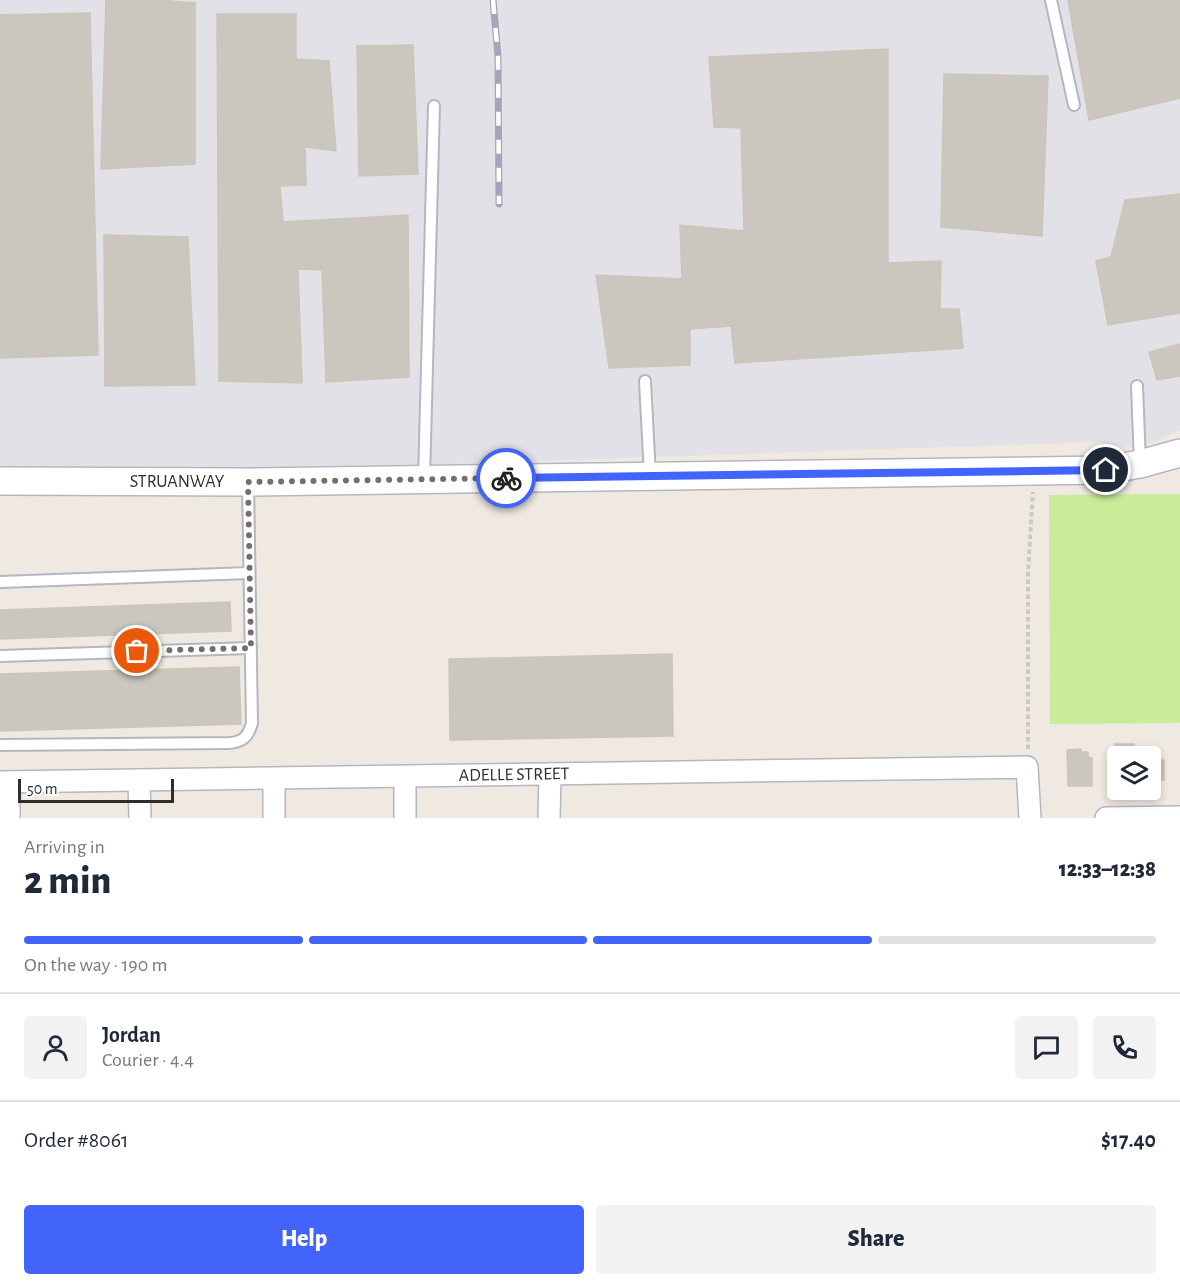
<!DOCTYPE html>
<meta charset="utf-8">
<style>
:root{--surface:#fff;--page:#f2f2f3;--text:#1f2937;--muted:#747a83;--line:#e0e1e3;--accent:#4264fb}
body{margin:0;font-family:"Alegreya Sans",sans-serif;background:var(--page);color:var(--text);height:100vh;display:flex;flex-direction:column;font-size:22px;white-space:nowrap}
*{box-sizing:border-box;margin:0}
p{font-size:20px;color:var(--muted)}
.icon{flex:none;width:33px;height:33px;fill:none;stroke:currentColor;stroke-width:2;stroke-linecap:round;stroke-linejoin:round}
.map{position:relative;height:818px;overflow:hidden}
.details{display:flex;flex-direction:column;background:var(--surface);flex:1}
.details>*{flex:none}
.buttons{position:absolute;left:1107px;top:746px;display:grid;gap:12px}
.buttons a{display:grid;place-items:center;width:54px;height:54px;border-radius:6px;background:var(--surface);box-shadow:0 3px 9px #0003;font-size:30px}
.scale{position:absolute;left:18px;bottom:15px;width:156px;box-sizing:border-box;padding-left:6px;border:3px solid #2e2e2e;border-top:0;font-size:16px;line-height:21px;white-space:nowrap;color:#2e2e2e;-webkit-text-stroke:4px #fff;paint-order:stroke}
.pin{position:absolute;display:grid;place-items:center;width:51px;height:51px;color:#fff;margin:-26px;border:3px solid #fff;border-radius:50%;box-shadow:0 2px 6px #0007}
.courier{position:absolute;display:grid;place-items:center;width:60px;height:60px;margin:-30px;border:4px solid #4264fb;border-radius:50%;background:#fff;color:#222;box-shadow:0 2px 8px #0007}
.head em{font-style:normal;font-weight:800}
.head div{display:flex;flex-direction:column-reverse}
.head{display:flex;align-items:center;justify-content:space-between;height:102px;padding:0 24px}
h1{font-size:39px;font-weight:800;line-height:45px}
.bar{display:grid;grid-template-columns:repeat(4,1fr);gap:9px 6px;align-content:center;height:72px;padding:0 24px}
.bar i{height:8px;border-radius:4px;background:var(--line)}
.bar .selected{background:var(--accent)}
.bar p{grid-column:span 4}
.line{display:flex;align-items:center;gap:15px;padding:0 24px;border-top:2px solid var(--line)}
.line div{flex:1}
.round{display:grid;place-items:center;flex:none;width:63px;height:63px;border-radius:6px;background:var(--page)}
.cta{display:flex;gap:12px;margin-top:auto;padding:12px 24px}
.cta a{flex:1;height:69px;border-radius:6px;background:var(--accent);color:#fff;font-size:24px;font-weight:800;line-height:69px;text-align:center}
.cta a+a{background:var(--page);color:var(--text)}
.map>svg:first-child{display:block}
.industrial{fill:#e3e1e8}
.pitch{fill:#c9ec9a}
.building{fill:#cbc7bf;stroke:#cbc5ba;stroke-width:1.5}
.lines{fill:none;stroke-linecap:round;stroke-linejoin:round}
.service-casing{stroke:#b4b7c1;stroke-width:14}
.minor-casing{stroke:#b4b7c1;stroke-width:24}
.tertiary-casing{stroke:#b4b7c1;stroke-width:30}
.path{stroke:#c9c9c9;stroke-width:4;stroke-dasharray:4.5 3;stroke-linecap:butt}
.service{stroke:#fff;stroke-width:10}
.minor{stroke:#fff;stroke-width:21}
.tertiary{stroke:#fff;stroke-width:27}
.rail-casing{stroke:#a3a6b8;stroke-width:7}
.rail{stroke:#fff;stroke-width:4.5;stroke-dasharray:14;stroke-linecap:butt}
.done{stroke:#726f6d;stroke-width:6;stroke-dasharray:0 10.8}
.route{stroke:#4264fb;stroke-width:8}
.labels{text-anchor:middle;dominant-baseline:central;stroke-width:4.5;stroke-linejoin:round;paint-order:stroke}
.street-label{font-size:18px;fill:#2e2e2e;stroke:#fff}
</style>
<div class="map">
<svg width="1180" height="818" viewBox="0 0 1180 818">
<rect width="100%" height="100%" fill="#efe9e1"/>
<path class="industrial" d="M0,0H1180V430L1140,448L1093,442L477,463L64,472L0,471Z"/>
<path class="pitch" d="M1180,494V723L1050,724L1049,495Z"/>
<g class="building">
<path d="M106,0H158L195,3V164L101,169Z"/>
<path d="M1068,0H1180V98L1089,120Z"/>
<path d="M90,13L98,355L0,358V15Z"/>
<path d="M217,14H296V59L329,61L336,151L305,147L306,185L280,186L283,222L408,215L409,377L326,382L322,270L298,269L302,383L219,381Z"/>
<path d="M413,45L418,174L359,176L357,46Z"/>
<path d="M888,49V263L941,261L940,309H959L963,348L735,363L731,326L690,329V365L609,368L596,275L682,279L680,225L744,231L741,128L714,127L709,57Z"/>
<path d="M944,74L1048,76L1042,236L941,227Z"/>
<path d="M1180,194V313L1108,325L1096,261L1111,257L1125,200Z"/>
<path d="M104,235L188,237L195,385L105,386Z"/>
<path d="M1180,344V376L1157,380L1149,352Z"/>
<path d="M230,602L231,631L0,639V610Z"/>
<path d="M672,654L673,736L450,740L449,659Z"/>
<path d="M239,667L241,724L0,731V674Z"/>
<path d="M1115,744H1134V755L1141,756H1118V766H1114Z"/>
<path d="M1081,749V752H1088V757L1092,758V786H1068L1067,750Z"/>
<rect x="1150" y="760" width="14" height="20"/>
</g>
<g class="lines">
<defs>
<g id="service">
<path d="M1051,0L1074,105"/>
<path d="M645,381L650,476"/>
<path d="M1137,386L1140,464"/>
<path d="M424,479L434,106"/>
<path d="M0,582L249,573"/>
<path d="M0,656L251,648"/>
<path d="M0,745L229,743C243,742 248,737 252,723L248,482"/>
</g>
<g id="minor">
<path d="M405,777V818"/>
<path d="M139,780L140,818"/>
<path d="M0,782L1027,767L1030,818"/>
<path d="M9,782V818"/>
<path d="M274,818V779"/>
<path d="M549,818L550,774"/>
<path d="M1106,818L1180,817"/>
</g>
<path id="tertiary" d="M0,481L248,482L1106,470L1140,464L1180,453"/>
</defs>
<use href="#service" class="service-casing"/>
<use href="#minor" class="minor-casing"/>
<use href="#tertiary" class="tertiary-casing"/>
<path class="path" d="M1028,749V572L1033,492"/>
<use href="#service" class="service"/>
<use href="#minor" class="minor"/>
<use href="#tertiary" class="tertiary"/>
<defs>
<path id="rail" d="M493,0L498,56L499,204"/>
</defs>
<use href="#rail" class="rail-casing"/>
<use href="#rail" class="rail"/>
</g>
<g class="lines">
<path class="done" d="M137,651L251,648L248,482L506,478"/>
<path class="route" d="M506,478L1106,470"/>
</g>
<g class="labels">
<g class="street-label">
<text x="177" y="482">STRUANWAY</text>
<text transform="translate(514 775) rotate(-1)">ADELLE STREET</text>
</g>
</g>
</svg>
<div class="buttons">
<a><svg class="icon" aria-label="layers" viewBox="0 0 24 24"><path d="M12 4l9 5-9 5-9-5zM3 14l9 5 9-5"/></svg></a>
</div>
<div class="scale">50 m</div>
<div class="pin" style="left:137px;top:651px;background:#ea580c"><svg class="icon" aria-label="bag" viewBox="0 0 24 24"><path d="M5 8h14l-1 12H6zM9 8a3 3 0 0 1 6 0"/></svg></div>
<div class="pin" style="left:1106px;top:470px;background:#1f2937"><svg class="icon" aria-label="home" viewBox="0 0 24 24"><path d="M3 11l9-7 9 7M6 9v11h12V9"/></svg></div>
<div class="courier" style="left:506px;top:478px"><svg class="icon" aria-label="bike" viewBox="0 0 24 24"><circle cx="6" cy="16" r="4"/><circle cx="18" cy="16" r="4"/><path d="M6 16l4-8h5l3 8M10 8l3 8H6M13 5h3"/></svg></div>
</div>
<section class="details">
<div class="head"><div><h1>2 min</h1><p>Arriving in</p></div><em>12:33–12:38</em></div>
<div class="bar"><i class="selected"></i><i class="selected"></i><i class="selected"></i><i></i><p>On the way · 190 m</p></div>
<div class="line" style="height:108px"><a class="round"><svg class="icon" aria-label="person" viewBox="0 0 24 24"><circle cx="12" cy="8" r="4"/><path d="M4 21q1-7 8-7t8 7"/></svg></a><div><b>Jordan</b><p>Courier · 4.4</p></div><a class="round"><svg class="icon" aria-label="chat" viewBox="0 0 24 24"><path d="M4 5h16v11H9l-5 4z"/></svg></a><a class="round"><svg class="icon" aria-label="phone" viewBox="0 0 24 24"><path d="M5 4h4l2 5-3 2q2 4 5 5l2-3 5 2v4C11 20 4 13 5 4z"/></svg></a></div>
<div class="line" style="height:78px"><div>Order #8061</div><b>$17.40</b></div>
<div class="cta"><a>Help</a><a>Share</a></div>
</section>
